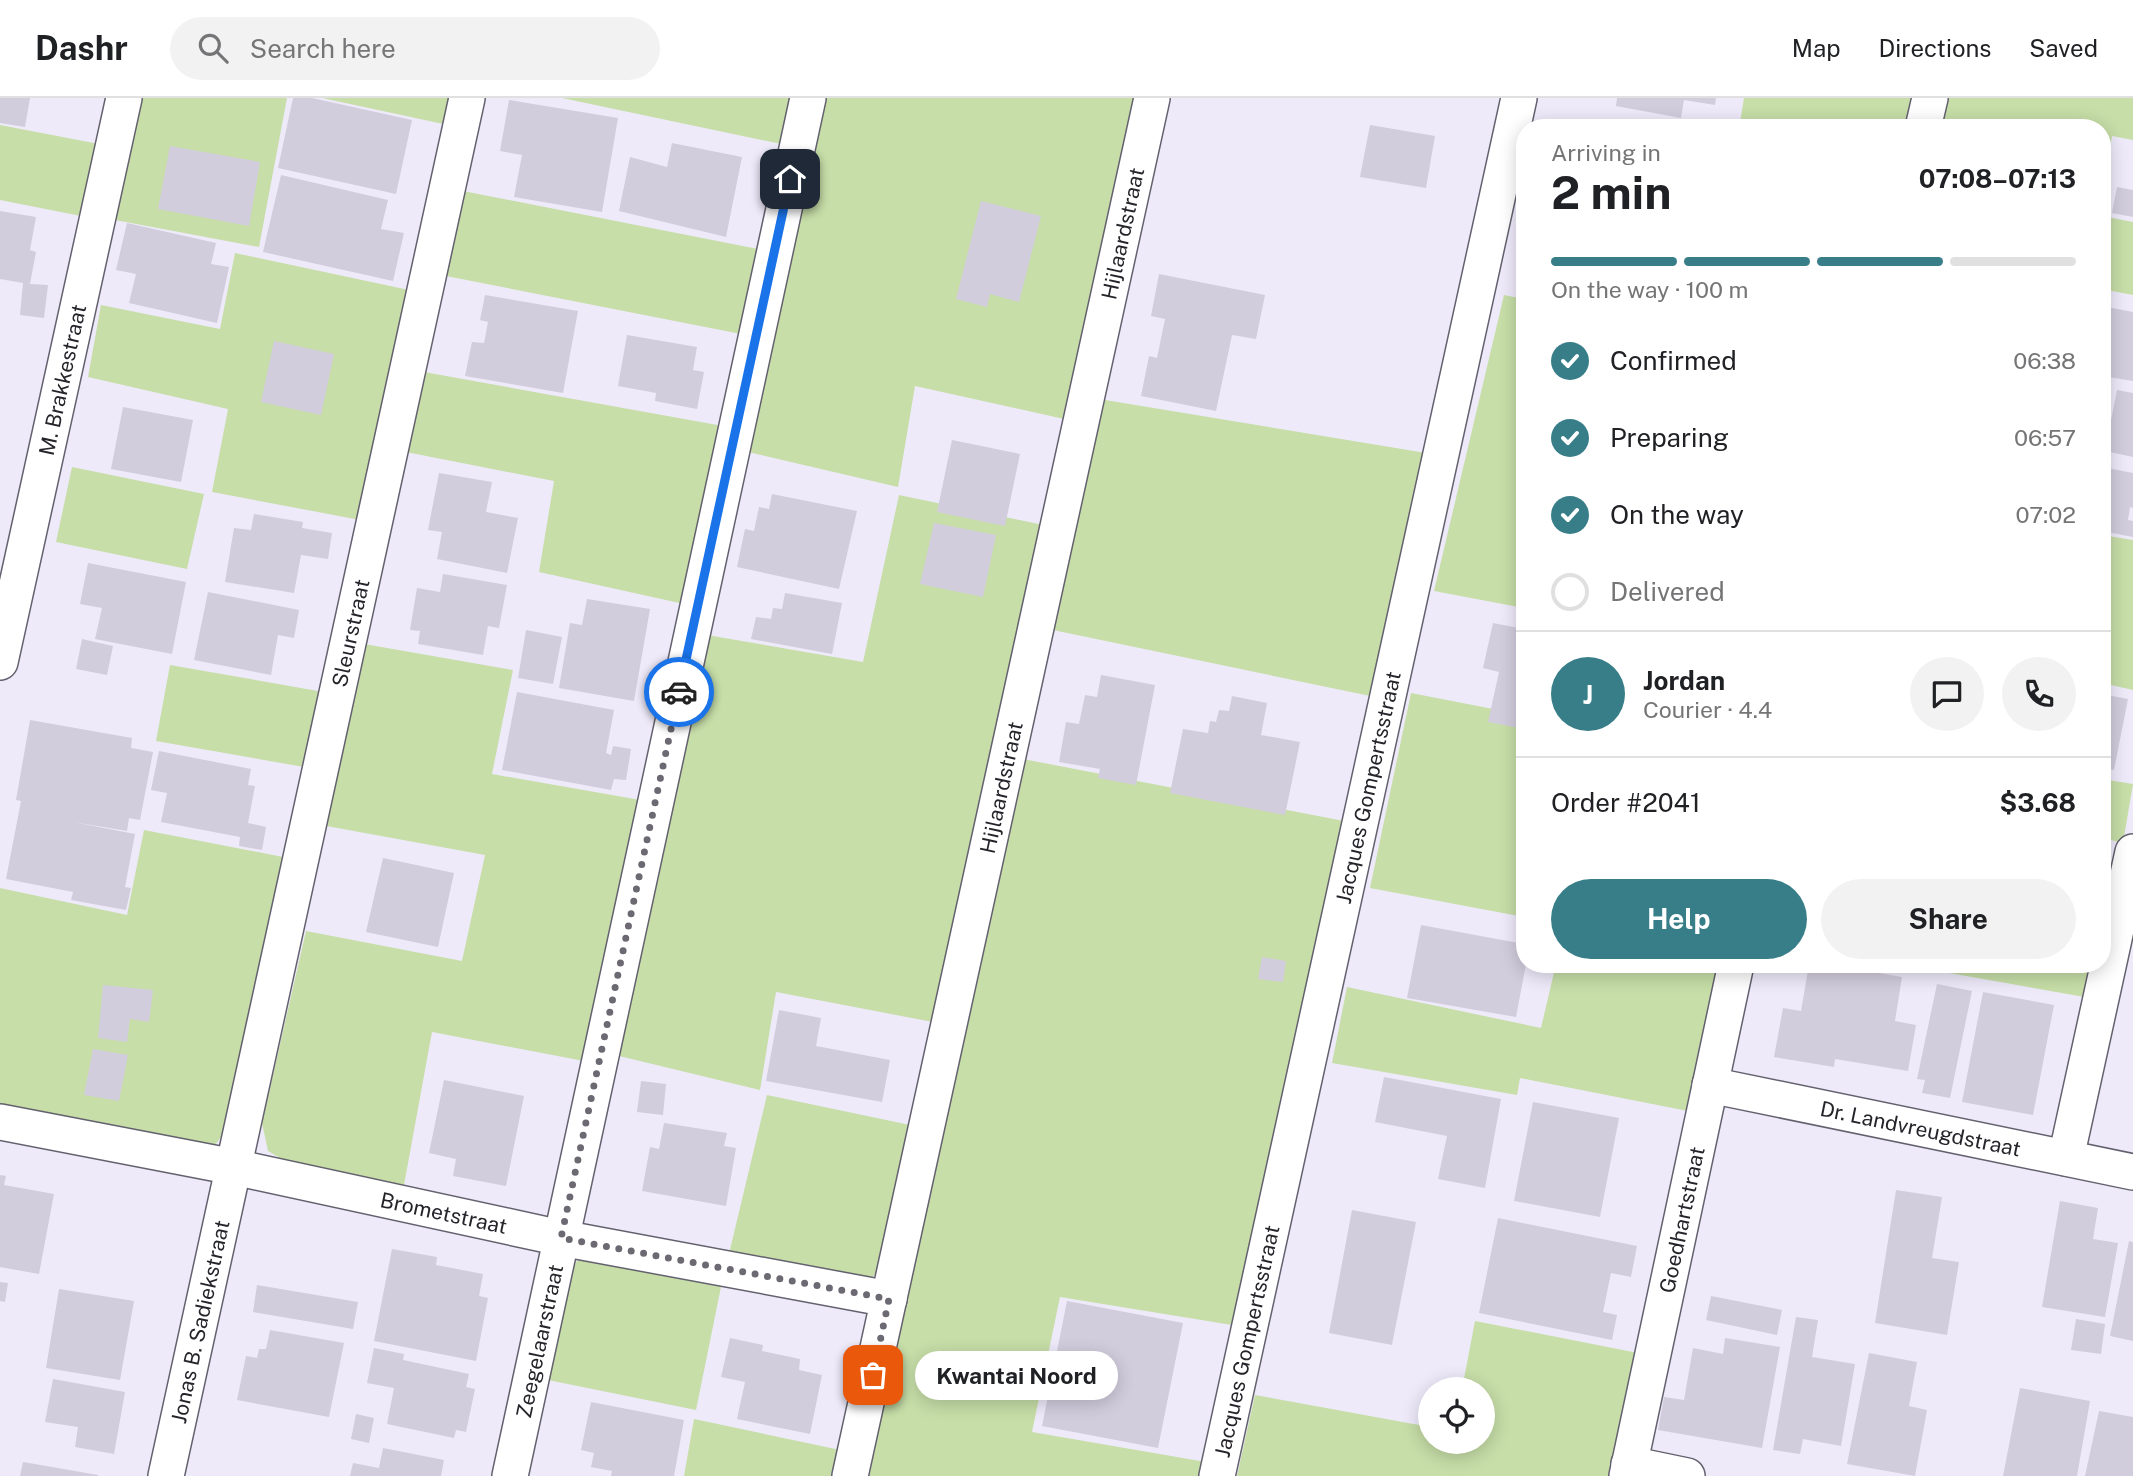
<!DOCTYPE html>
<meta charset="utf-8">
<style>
:root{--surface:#fff;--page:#f2f2f2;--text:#202124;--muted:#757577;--line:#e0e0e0;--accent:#387e89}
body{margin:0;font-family:"Public Sans",sans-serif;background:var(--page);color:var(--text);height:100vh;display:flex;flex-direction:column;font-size:26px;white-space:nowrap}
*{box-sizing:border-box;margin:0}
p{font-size:23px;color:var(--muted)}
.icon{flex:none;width:38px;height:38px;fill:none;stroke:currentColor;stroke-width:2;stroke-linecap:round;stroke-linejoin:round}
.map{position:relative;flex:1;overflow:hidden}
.side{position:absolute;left:1516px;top:21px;width:595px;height:854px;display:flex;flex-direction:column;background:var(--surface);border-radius:28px;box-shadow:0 4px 18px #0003}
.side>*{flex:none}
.tools{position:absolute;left:1418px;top:1279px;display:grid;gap:14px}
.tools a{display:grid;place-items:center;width:77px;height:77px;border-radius:50%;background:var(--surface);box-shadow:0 4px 18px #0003;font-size:35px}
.pin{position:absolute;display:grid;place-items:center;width:60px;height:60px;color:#fff;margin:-30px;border-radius:14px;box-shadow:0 4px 10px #0006}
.courier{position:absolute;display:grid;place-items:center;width:70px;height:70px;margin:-35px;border:5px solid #1a73e8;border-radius:50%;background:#fff;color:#222;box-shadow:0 2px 9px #0007}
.bubble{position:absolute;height:49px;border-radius:24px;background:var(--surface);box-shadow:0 4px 18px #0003;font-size:23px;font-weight:700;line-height:49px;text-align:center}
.summary em{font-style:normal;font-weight:700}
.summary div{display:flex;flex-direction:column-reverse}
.summary{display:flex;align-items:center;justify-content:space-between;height:119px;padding:0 35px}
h1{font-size:46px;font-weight:700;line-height:52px}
.bar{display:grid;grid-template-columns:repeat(4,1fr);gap:10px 7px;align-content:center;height:84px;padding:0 35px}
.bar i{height:9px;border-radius:5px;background:var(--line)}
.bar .current{background:var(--accent)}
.bar p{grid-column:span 4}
.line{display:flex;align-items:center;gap:18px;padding:0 35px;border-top:2px solid var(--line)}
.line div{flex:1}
.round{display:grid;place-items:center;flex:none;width:74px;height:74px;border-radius:37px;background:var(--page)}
ol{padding:0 35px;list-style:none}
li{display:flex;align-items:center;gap:21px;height:77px}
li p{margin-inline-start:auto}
li .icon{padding:7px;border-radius:50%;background:var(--accent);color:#fff;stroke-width:4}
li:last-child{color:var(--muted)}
li i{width:38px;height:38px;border:4px solid var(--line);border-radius:50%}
.button{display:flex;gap:14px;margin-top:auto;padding:14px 35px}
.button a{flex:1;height:80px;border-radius:42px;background:var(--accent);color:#fff;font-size:28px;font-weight:700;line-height:80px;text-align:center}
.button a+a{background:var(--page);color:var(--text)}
header{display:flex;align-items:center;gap:42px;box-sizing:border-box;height:98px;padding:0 35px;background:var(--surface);border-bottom:2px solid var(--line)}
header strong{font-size:33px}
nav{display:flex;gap:38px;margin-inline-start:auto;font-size:24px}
.search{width:490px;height:63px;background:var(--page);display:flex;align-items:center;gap:18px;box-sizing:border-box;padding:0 24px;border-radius:38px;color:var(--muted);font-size:26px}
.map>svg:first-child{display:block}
.green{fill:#c7dea8}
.building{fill:#d2cddd}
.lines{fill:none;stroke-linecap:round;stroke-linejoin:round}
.minor-casing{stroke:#64616f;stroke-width:38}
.minor{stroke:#fff;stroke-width:35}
.done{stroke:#6c6973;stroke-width:7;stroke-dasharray:0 12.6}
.route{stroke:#1a73e8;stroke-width:9}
.labels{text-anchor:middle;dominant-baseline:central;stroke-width:7;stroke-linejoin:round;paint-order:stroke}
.street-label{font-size:21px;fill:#26242a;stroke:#fff}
</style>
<header>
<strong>Dashr</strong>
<div class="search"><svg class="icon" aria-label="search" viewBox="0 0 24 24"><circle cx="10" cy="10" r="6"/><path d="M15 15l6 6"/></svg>Search here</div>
<nav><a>Map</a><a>Directions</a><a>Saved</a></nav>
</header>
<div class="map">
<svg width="2133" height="1378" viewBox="0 0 2133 1378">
<rect width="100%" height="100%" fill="#eeeafa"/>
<g class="green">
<path d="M138,0H287L259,149L115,122Z"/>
<path d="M322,0H453L448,27Z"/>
<path d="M562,0H795L786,47Z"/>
<path d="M821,0H1141L1073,323L915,288L898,389L744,353Z"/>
<path d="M1744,0H1915L1908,30H1739Z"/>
<path d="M1940,0H2133V42L2112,38L2102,103V30H1934Z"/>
<path d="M0,27L99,46L86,119L0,102Z"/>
<path d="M463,93L763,152L746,237L446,178Z"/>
<path d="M2102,118L2133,124V197L2102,191Z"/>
<path d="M235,155L409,192L360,422L212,394L228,311L88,279L101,207L220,231Z"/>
<path d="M1504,197L1524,201V510L1434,493Z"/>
<path d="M424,274L723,328L684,506L539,474L554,383L406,354Z"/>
<path d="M1099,301L1426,355L1375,599L1048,531Z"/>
<path d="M72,369L204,396L187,471L56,444Z"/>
<path d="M899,397L1048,428L938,925L776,894L760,992L615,957L707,537L863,564Z"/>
<path d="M2102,437L2133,442V592L2102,585Z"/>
<path d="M364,546L513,572L492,676L646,703L589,964L432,934L404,1087L292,1067L268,1053L262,1025L306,833L462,863L485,757L321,727Z"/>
<path d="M170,567L318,593L304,669L156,643Z"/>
<path d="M1411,595L1524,617V819L1370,790Z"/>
<path d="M1023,661L1344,723L1232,1227L1060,1199L1032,1334L1206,1364L1203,1378H866Z"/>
<path d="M2102,681L2133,686L2123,745L2102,740Z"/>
<path d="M144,732L283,759L227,1031L215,1047L196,1055L0,1014V790L127,817Z"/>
<path d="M1556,866H1724L1693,1014L1520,980L1517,997L1332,965L1347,889L1541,930Z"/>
<path d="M1939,866H2096L2090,900L1938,873Z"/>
<path d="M767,997L915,1028L885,1167L870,1181L728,1160Z"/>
<path d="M579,1160L722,1184L696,1312L548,1282L571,1172Z"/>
<path d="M1475,1223L1638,1255L1614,1378H1237L1255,1297L1430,1329V1344H1482V1292L1462,1291Z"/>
<path d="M694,1321L845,1353L839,1378H684Z"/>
</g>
<g class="building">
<path d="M0,0H30L25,29L0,25Z"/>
<path d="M293,0H312L412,22L396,96L278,70Z"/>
<path d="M1617,0H1716L1715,7L1684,2L1681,20L1616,8Z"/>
<path d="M509,2L618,20L602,114L514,99L522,57L500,53Z"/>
<path d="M1370,27L1435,38L1426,90L1360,79Z"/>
<path d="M672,45L742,59L726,139L619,113L630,59L667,69Z"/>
<path d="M170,48L260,64L249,128L158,111Z"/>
<path d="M281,77L388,102L381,131L404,135L393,183L263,154Z"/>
<path d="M2117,89L2133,92V119L2112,115Z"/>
<path d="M981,103L1041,118L1019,204L990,196L987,209L956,201Z"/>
<path d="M0,113L36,119L30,152L36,154L30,186L48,187L44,220L20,217L23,185L0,181Z"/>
<path d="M127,125L216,145L211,166L229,169L217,225L129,205L136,176L116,172Z"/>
<path d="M1159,176L1265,197L1256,241L1232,237L1216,313L1141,298L1149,258L1157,260L1165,221L1151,218Z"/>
<path d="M485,197L578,213L563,295L465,278L472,244L484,245L488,224L480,222Z"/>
<path d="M2107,209L2133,214V283L2102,278V236Z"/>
<path d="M627,237L697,249L693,272L704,274L697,311L655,303L656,295L618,288Z"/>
<path d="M274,243L334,256L321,317L261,304Z"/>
<path d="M2117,292L2133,295V359L2105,353Z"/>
<path d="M123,309L193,322L181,384L111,371Z"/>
<path d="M952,342L1020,356L1005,428L937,414Z"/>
<path d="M2102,369L2133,375V410L2130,409L2128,422L2133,423V439L2102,433Z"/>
<path d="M439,375L492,384L486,414L518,420L507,475L437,461L442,434L428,432Z"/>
<path d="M772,396L857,413L839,491L737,469L745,431L754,433L759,409L769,411Z"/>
<path d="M254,416L303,424L302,430L332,435L328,461L301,457L294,495L225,484L234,430L251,432Z"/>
<path d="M934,425L996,437L983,499L920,486Z"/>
<path d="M88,465L186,484L172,556L95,541L102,510L80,506Z"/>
<path d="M443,476L507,487L499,530L488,528L483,557L418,546L420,533L410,532L417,490L440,494Z"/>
<path d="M208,494L299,512L294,540L278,537L271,577L194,562Z"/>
<path d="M785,495L842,505L832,556L751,541L756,519L771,521L773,510L782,511Z"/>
<path d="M587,501L650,511L634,603L559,590L570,525L582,527Z"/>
<path d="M1493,525L1524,531V631L1488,624L1499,574L1483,570Z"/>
<path d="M526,532L562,539L553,586L518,580Z"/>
<path d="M82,541L113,548L107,577L76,571Z"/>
<path d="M1101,577L1155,587L1136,687L1098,680L1100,671L1059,664L1066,624L1079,626L1085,597L1097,599Z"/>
<path d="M517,594L614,612L606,655L611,657L613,648L631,651L626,682L614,681L611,692L502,672Z"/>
<path d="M2102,596L2128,601L2114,672L2102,670Z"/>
<path d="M1232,598L1267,605L1261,637L1300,644L1285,717L1170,695L1183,631L1208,635L1210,623L1216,624L1219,612L1229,613Z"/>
<path d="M30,622L132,640L131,650L153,654L140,722L129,720L127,733L73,724L135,736L125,789L131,790L126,812L71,802L73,794L6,781L21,703L16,702Z"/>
<path d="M159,653L251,671L248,687L255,688L248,725L266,729L262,752L239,748L240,739L161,724L167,695L151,692Z"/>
<path d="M383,760L454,775L438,849L366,834Z"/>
<path d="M1421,827L1524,846L1526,866L1516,919L1407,900Z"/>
<path d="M1262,859L1286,863L1283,884L1258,881Z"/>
<path d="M1809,866H1827L1902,879L1895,923L1916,927L1908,973L1835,961L1834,969L1774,959L1783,910L1801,913Z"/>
<path d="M1937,886L1972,893L1950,1000L1922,995L1925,982L1917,981Z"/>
<path d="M103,887L153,892L149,924L130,921L127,944L98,940Z"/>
<path d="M1983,894L2054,907L2033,1017L1962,1004Z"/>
<path d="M779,912L821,920L816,948L890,962L882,1004L766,983Z"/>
<path d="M93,951L128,957L119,1003L84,997Z"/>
<path d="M1384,979L1501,1001L1485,1090L1438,1081L1447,1038L1375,1024Z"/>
<path d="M444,982L524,998L506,1088L453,1078L456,1061L429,1055Z"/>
<path d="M641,983L666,986L663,1017L637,1014Z"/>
<path d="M1533,1004L1619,1020L1600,1119L1514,1103Z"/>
<path d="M664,1025L727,1035L724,1048L736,1050L726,1108L642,1093L650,1049L659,1051Z"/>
<path d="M0,1077L6,1078L4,1087L54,1096L39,1176L0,1169Z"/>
<path d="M1896,1092L1942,1099L1932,1160L1959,1164L1947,1237L1875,1225Z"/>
<path d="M2060,1103L2098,1110L2093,1141L2118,1145L2105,1219L2042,1209Z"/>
<path d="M1352,1112L1416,1124L1392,1247L1329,1235Z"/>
<path d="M1498,1120L1637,1148L1631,1179L1611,1175L1603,1214L1617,1217L1612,1242L1479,1215Z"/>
<path d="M2129,1143L2133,1144V1243L2110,1238Z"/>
<path d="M392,1151L437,1159L436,1167L483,1176L479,1198L488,1200L476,1263L374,1243Z"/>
<path d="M0,1184L8,1185L5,1204L0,1203Z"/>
<path d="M257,1187L358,1204L353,1231L253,1214Z"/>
<path d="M59,1191L134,1203L120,1282L46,1270Z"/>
<path d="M1711,1198L1782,1212L1777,1237L1706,1222Z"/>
<path d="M1067,1203L1183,1225L1158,1350L1042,1328Z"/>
<path d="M1796,1219L1818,1222L1812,1259L1855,1266L1841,1348L1803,1341L1800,1356L1773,1352Z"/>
<path d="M2076,1221L2105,1226L2101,1256L2071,1252Z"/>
<path d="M270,1232L344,1245L329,1319L237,1302L246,1258L257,1260L259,1251H266Z"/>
<path d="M730,1240L763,1247L762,1253L800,1261L799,1272L822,1277L810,1336L737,1321L745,1284L721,1279Z"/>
<path d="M1725,1240L1780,1249L1762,1350L1658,1332L1664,1299L1684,1302L1693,1250L1723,1256Z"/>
<path d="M374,1250L404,1256L403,1262L469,1276L466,1289L475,1291L466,1334L456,1332L454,1340L387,1326L394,1290L367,1285Z"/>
<path d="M1869,1255L1917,1264L1909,1308L1927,1312L1915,1378L1847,1366Z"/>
<path d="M53,1281L125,1294L114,1356L75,1349L78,1329L45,1324Z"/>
<path d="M2020,1290L2090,1303L2077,1378H2003Z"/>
<path d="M591,1304L684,1322L674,1378H611L612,1373L591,1369L594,1355L581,1352Z"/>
<path d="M2099,1313L2133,1319V1378H2085Z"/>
<path d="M356,1316L374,1320L369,1345L351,1341Z"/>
<path d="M383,1350L444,1362L441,1378H350L353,1365L379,1370Z"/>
<path d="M23,1364L98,1377V1378H20Z"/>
</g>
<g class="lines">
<defs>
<g id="minor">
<path d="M1923,30L1930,0"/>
<path id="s1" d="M0,564L124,0"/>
<path id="s2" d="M1710,987L2133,1074"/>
<path id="s3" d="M0,1024L234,1069L561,1140L889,1201"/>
<path d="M2066,1060L2133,754"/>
<path d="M1629,1366L1687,1378"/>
<path id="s4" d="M166,1378L467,0"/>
<path id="s5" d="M510,1378L808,0"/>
<path id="s6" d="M850,1378L1152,0"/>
<path id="s7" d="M1217,1378L1519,0"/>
<path id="s8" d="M1627,1378L1736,866"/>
</g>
</defs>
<use href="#minor" class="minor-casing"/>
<use href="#minor" class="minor"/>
</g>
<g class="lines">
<path class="done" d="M679,594L561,1140L889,1201L873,1277"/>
<path class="route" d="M679,594L790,81"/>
</g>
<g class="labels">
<g class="street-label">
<text stroke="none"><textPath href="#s6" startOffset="1272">Hijlaardstraat</textPath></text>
<text stroke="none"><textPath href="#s1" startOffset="289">M. Brakkestraat</textPath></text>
<text stroke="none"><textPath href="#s4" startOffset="863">Sleurstraat</textPath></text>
<text stroke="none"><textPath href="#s6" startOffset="705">Hijlaardstraat</textPath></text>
<text stroke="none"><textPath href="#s7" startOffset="705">Jacques Gompertsstraat</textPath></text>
<text stroke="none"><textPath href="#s2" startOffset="215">Dr. Landvreugdstraat</textPath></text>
<text stroke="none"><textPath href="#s3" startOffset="453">Brometstraat</textPath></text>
<text stroke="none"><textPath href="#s8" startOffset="262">Goedhartstraat</textPath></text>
<text stroke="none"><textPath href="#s4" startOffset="158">Jonas B. Sadiekstraat</textPath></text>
<text stroke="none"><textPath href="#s5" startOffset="138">Zeegelaarstraat</textPath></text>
<text stroke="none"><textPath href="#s7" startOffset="138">Jacques Gompertsstraat</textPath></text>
</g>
</g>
</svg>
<div class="tools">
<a><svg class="icon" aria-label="locate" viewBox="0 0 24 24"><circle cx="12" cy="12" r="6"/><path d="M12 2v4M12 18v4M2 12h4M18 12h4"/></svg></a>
</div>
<div class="pin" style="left:873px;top:1277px;background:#ea580c"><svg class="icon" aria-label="bag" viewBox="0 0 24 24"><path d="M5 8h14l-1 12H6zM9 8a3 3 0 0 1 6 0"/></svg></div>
<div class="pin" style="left:790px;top:81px;background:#1f2937"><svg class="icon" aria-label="home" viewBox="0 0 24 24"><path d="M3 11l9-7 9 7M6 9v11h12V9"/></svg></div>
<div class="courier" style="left:679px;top:594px"><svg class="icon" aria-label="car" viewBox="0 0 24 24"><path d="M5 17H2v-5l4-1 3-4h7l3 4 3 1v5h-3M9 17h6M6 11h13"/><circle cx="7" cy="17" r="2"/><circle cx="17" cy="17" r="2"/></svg></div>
<div class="bubble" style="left:915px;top:1253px;width:203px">Kwantai Noord</div>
<section class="side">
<div class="summary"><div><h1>2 min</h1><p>Arriving in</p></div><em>07:08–07:13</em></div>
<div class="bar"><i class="current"></i><i class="current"></i><i class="current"></i><i></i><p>On the way · 100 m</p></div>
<ol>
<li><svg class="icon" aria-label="check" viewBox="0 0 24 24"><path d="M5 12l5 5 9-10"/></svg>Confirmed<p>06:38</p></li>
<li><svg class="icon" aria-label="check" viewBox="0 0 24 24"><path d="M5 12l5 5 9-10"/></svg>Preparing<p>06:57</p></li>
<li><svg class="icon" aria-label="check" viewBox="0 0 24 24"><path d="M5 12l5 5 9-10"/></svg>On the way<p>07:02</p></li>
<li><i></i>Delivered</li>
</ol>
<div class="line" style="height:126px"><b class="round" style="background:var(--accent);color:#fff">J</b><div><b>Jordan</b><p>Courier · 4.4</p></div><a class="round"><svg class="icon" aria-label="chat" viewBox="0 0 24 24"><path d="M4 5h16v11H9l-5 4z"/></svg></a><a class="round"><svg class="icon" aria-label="phone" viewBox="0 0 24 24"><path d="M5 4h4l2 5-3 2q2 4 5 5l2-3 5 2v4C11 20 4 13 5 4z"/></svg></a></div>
<div class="line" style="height:91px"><div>Order #2041</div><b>$3.68</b></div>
<div class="button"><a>Help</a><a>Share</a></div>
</section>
</div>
